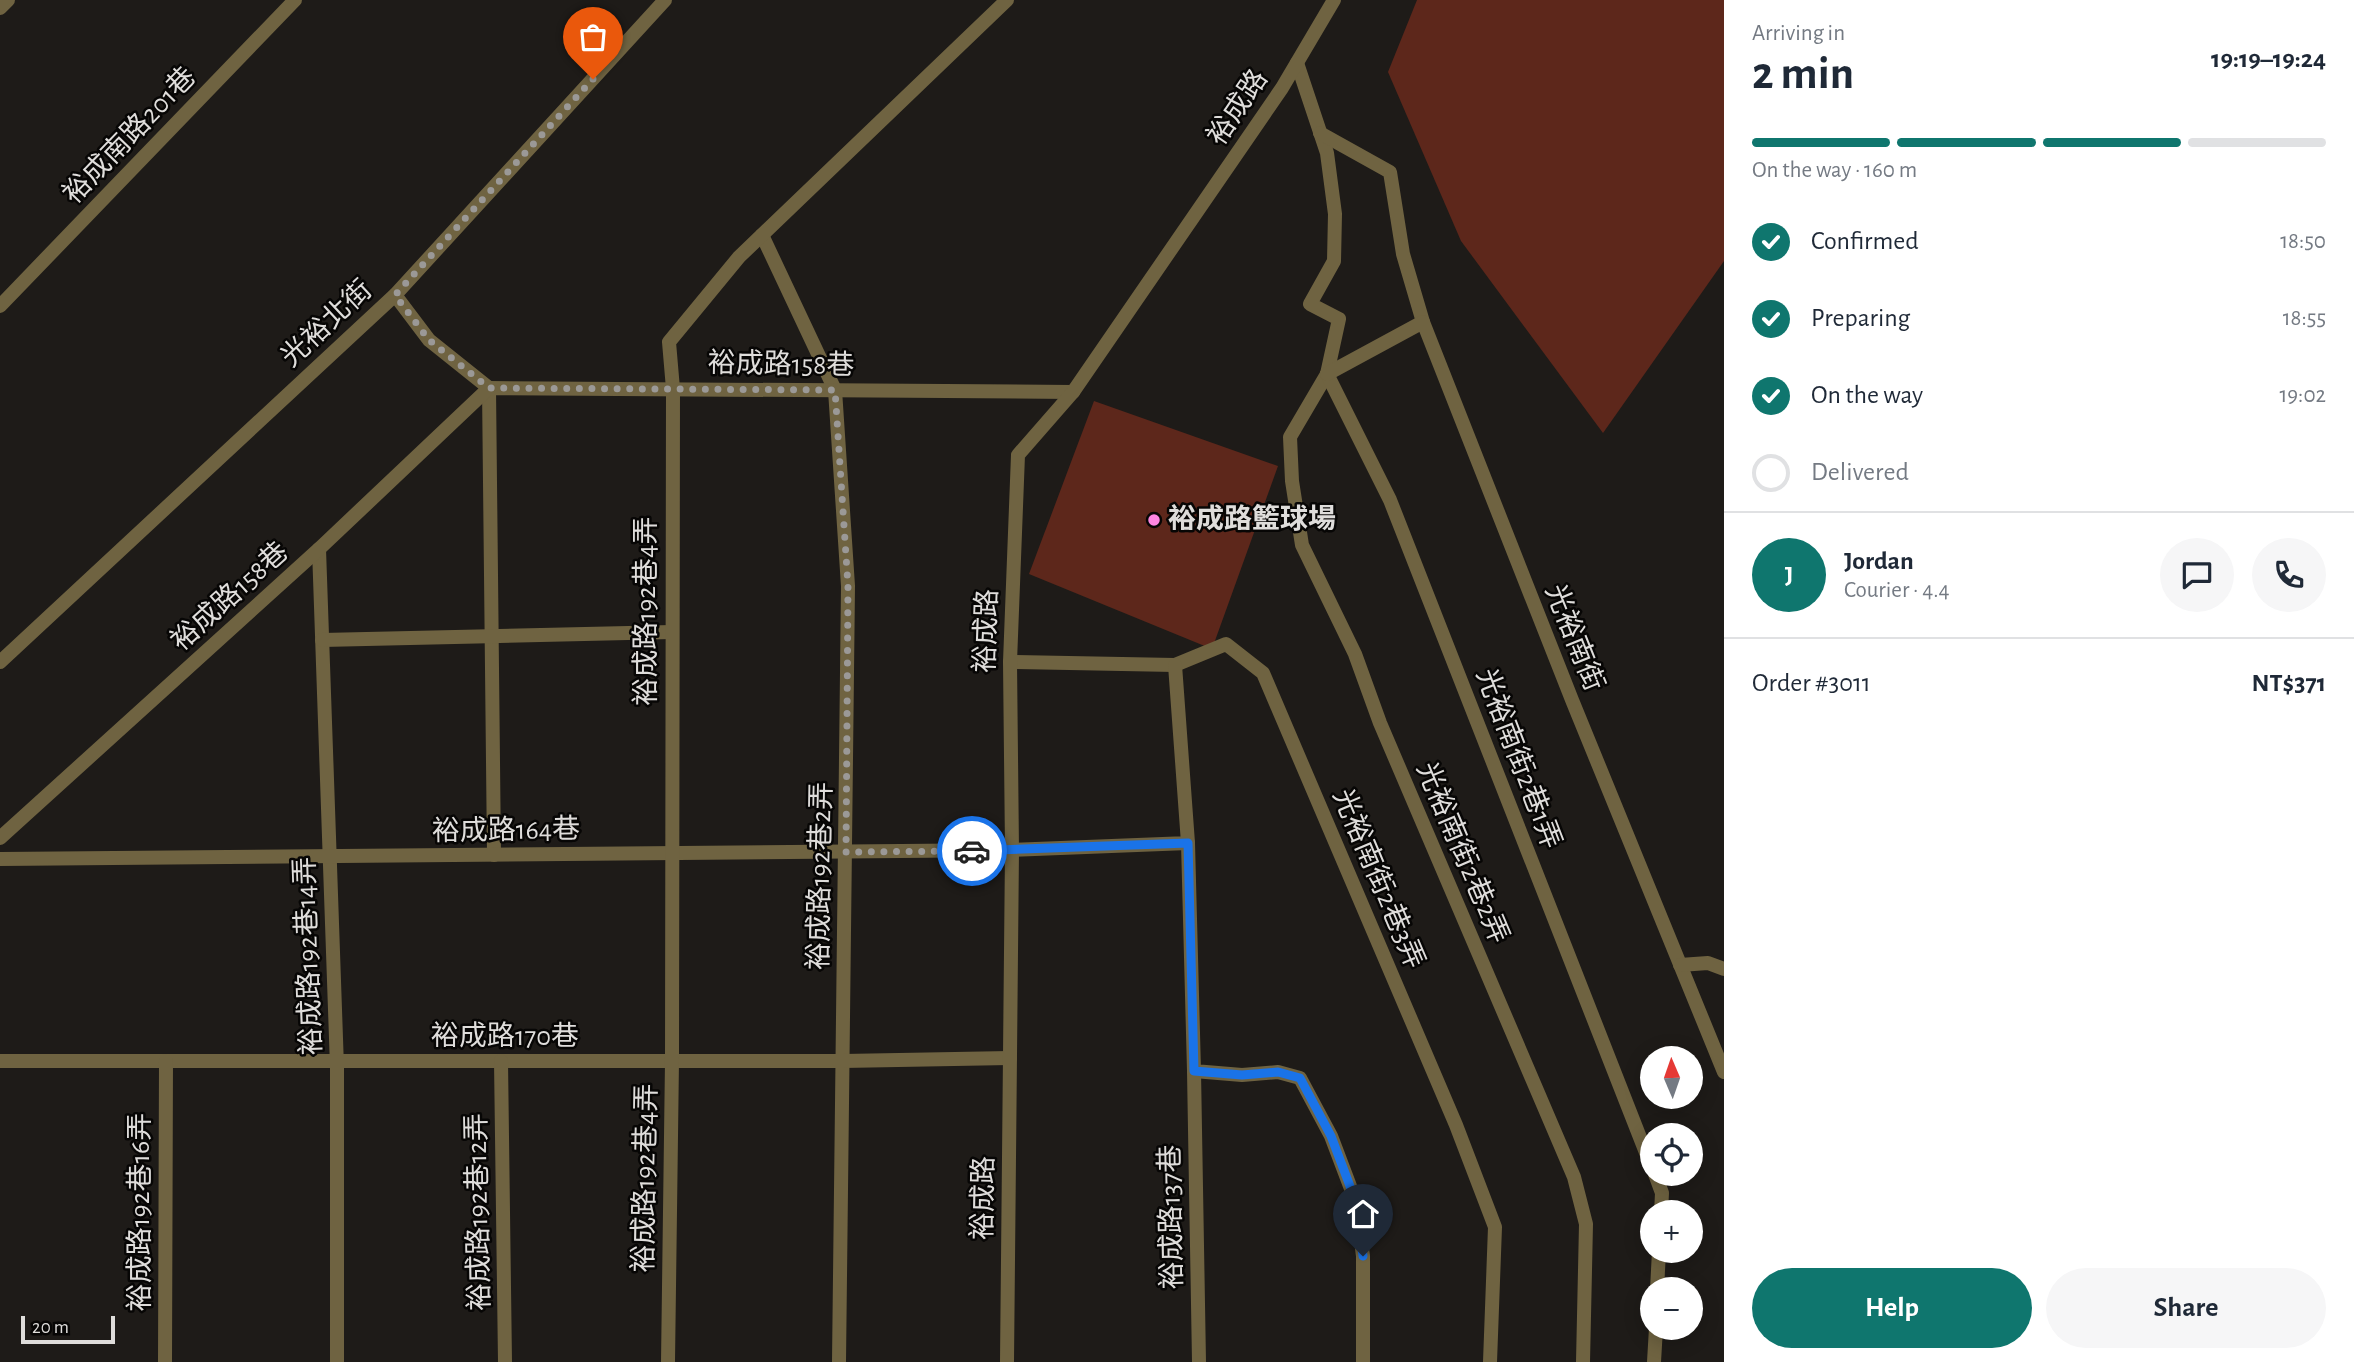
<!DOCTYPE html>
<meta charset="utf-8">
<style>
:root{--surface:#fff;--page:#f6f6f7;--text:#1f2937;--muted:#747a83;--line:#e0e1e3;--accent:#0f766e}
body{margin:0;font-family:"Alegreya Sans","Noto Sans TC",sans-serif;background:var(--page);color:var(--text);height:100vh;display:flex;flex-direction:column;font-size:26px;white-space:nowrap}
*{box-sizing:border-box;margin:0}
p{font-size:23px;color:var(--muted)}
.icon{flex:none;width:38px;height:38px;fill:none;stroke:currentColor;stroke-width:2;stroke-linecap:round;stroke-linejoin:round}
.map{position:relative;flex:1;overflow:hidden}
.sheet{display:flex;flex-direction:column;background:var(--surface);width:630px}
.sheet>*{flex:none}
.needle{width:46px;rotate:358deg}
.tools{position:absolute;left:1640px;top:1046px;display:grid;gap:14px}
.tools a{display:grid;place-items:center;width:63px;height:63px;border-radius:50%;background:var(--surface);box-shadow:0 4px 18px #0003;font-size:35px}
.scale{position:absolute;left:21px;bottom:18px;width:94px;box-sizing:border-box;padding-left:7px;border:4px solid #dfdddb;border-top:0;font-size:19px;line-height:24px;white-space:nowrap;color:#dfdddb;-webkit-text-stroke:5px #070605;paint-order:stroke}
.pin{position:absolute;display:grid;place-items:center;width:60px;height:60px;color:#fff;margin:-72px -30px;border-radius:50% 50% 50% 0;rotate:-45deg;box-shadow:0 0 7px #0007}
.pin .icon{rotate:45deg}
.courier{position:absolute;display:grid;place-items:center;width:70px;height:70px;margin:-35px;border:5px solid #1a73e8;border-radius:50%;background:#fff;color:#222;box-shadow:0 2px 9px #0007}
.head em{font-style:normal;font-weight:600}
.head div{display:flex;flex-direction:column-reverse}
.head{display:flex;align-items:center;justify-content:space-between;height:119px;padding:0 28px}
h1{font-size:46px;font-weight:600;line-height:52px}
.bar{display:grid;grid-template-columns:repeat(4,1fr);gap:10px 7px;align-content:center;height:84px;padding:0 28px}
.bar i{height:9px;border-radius:5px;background:var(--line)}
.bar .on{background:var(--accent)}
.bar p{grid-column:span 4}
.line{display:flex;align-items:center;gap:18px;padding:0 28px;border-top:2px solid var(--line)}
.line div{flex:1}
.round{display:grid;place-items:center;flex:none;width:74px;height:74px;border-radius:37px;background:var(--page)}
ol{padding:0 28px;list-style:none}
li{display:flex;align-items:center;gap:21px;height:77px}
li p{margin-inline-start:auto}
li .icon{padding:7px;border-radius:50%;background:var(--accent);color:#fff;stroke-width:4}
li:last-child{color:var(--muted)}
li i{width:38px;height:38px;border:4px solid var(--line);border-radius:50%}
.cta{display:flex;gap:14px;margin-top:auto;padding:14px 28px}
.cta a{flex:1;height:80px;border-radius:42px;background:var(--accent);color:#fff;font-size:28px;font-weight:600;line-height:80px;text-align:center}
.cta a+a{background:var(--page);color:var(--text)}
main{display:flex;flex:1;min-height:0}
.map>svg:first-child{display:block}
.green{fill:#5d271b}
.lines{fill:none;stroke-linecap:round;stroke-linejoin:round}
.lane{stroke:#6f6341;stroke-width:14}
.street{stroke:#6f6341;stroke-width:14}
.done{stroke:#9b9997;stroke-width:7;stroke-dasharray:0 12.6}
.route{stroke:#1a73e8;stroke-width:9}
.poi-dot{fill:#fe86e1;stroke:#070605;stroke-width:2.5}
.labels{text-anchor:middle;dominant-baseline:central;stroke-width:5;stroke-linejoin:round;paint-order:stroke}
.street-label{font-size:28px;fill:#dfdddb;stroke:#070605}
.poi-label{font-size:28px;font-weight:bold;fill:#dfdddb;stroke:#070605;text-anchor:start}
</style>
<main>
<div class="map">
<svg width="1724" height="1362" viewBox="0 0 1724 1362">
<rect width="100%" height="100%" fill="#1e1b18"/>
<g class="green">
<path d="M1417,0H1724V261L1603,433L1461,241L1388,72Z"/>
<path d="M1094,401L1278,466L1212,649L1029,574Z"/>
</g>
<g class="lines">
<g class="lane">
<path d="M1327,374L1290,437L1292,481L1302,545L1355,654L1380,723L1574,1177L1586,1224L1583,1362"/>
<path d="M1327,374L1390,500L1652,1168"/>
<path d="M1188,843L1194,1071L1242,1075L1278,1072L1300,1078L1331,1136L1356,1202L1363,1256V1362"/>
<path d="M1194,1071L1199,1362"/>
<path d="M1655,1174L1662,1193L1661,1213"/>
<path d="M1657,1290L1659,1251"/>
<path d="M1654,1362L1656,1328"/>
</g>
<g class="street">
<path d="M0,8L8,0"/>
<path d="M1297,63L1327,153L1335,214L1334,261L1310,304L1339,319L1327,374"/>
<path d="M1320,133L1390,172L1403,254L1423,322"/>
<path d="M762,235L835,390L848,586L839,1362"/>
<path d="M395,295L429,340L489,388L494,855"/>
<path d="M0,306L295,0"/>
<path d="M1327,374L1423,322L1572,700L1724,1072"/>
<path d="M319,549L337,1067V1362"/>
<path d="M322,640L672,632"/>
<path d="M0,662L395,295L665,0"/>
<path d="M1010,662L1175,665L1226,644L1263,673L1456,1125L1495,1227L1490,1362"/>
<path d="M0,838L319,549L489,388L1073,392"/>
<path d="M0,859L1012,850L1188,843L1175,665"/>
<path d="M1680,965L1708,963L1724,969"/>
<path d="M0,1061H843L1010,1058"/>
<path d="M501,1061L505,1362"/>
<path d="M165,1362L166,1061"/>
<path d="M668,1362L672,1061L673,389L669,342L739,257L1007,0"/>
<path d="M1007,1362L1012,850L1010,662L1018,455L1073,392L1282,88L1334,0"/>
</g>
</g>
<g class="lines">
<path class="done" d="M593,79L395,295L429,340L489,388L835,390L848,586L846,852L972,851"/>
<path class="route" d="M972,851L1188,843L1194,1071L1242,1075L1278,1072L1300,1078L1331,1136L1356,1202L1363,1256"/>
</g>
<circle class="poi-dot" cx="1154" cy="520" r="7"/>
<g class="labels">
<g class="street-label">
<text transform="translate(1238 108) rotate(-56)">裕成路</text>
<text transform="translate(130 136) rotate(-46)">裕成南路201巷</text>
<text transform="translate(327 324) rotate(-43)">光裕北街</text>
<text transform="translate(781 365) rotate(1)">裕成路158巷</text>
<text transform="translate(230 597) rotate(-42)">裕成路158巷</text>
<text transform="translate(647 611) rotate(-90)">裕成路192巷4弄</text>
<text transform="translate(987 631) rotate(-88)">裕成路</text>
<text transform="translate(1574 638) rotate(68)">光裕南街</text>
<text transform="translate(1518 759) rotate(69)">光裕南街2巷1弄</text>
<text transform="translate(506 831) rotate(-1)">裕成路164巷</text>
<text transform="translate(1462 853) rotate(67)">光裕南街2巷2弄</text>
<text transform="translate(821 876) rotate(-89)">裕成路192巷2弄</text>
<text transform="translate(1378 879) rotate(67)">光裕南街2巷3弄</text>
<text transform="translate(309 956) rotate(-92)">裕成路192巷14弄</text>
<text x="505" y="1037">裕成路170巷</text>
<text transform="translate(646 1178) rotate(-89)">裕成路192巷4弄</text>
<text transform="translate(984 1198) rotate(-89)">裕成路</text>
<text transform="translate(141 1212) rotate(-90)">裕成路192巷16弄</text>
<text transform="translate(479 1212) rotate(-91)">裕成路192巷12弄</text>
<text transform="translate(1172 1217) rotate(-91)">裕成路137巷</text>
</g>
<g class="poi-label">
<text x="1168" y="520">裕成路籃球場</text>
</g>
</g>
</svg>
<div class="tools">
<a><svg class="needle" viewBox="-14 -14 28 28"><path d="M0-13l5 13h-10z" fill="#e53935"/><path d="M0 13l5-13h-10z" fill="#747a83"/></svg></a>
<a><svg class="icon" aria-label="locate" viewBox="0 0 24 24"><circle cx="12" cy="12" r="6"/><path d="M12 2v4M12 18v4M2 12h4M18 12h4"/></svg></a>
<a>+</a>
<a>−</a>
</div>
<div class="scale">20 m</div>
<div class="pin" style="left:593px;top:79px;background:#ea580c"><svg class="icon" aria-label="bag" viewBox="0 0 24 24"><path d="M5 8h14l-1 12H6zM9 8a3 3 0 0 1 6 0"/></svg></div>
<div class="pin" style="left:1363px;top:1256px;background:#1f2937"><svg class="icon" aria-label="home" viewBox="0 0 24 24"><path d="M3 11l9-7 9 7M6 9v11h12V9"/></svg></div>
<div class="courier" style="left:972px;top:851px"><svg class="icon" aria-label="car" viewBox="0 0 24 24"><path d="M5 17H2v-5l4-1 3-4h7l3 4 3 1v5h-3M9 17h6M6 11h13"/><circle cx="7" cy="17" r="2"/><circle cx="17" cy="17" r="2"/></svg></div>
</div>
<section class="sheet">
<div class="head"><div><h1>2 min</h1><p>Arriving in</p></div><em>19:19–19:24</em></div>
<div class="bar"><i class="on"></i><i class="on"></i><i class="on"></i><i></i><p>On the way · 160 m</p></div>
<ol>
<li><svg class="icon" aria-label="check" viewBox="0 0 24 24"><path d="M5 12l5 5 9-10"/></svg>Confirmed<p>18:50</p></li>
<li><svg class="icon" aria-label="check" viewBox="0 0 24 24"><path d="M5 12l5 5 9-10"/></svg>Preparing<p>18:55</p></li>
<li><svg class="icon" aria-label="check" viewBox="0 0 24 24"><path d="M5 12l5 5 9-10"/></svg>On the way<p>19:02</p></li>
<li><i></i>Delivered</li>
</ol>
<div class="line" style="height:126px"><b class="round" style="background:var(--accent);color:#fff">J</b><div><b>Jordan</b><p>Courier · 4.4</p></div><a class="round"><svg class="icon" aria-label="chat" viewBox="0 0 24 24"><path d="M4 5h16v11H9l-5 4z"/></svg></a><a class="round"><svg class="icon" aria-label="phone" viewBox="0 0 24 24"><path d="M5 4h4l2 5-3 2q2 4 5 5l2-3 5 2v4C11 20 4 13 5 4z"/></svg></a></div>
<div class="line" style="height:91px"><div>Order #3011</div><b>NT$371</b></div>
<div class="cta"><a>Help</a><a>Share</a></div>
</section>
</main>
